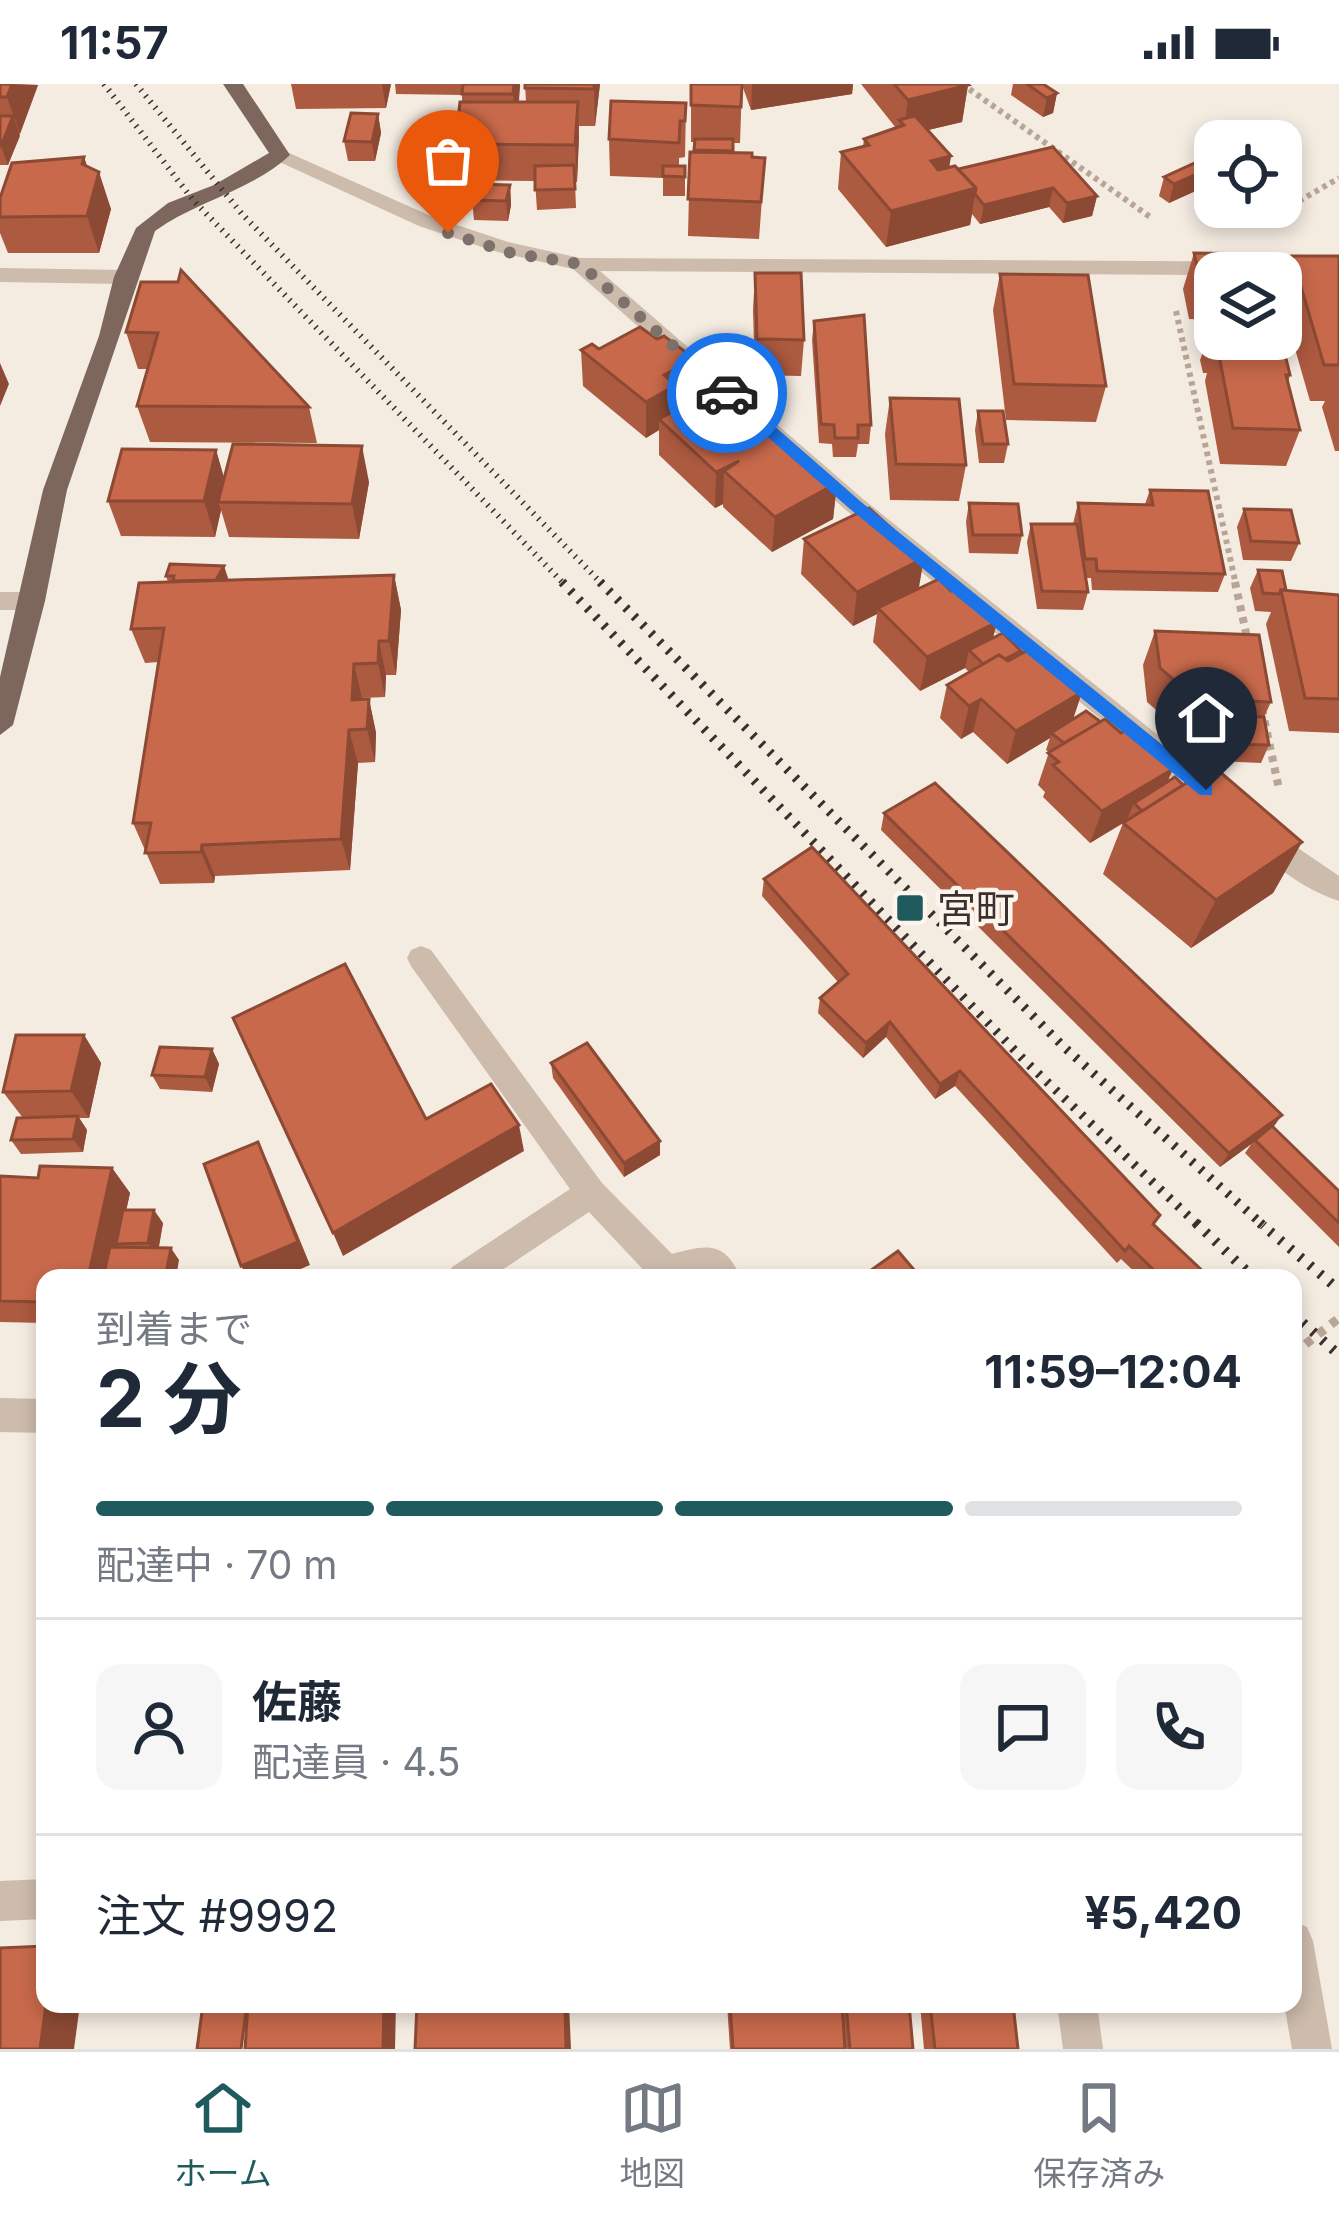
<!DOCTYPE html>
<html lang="ja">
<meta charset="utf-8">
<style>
:root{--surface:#fff;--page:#f6f6f7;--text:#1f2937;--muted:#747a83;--line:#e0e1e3;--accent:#1f5a5e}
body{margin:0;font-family:Inter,"Noto Sans JP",sans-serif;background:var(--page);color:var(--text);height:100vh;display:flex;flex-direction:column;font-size:45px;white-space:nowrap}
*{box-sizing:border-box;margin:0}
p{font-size:39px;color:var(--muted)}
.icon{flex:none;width:66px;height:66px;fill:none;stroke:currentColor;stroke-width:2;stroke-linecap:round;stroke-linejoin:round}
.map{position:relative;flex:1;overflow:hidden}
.sheet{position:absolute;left:36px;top:1185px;width:1266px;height:744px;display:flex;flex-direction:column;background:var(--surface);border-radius:24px;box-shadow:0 6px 18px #0003}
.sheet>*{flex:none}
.buttons{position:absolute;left:1194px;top:36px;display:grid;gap:24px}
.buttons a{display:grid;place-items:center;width:108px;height:108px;border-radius:24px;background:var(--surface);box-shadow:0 6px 18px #0003;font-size:60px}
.pin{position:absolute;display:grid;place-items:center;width:102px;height:102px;color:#fff;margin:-123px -51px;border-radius:50% 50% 50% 0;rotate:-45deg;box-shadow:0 0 12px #0007}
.pin .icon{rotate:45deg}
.courier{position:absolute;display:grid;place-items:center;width:120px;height:120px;margin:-60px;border:9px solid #1a73e8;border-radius:50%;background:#fff;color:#222;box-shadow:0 3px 15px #0007}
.summary em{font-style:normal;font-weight:700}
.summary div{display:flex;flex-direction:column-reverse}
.summary{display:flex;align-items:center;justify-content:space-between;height:204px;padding:0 60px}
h1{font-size:78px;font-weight:700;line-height:90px}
.bar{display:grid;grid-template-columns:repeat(4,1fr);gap:18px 12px;align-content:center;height:144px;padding:0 60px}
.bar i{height:15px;border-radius:9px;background:var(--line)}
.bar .selected{background:var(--accent)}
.bar p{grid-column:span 4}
.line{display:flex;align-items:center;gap:30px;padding:0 60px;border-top:3px solid var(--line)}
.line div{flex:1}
.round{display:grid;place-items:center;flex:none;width:126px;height:126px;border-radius:24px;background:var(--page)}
.status{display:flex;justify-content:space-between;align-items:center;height:84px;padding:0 60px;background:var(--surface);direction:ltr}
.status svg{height:33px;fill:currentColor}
.menu{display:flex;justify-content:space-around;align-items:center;height:168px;border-top:3px solid var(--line);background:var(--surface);font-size:33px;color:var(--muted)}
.menu a{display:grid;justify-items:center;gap:6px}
.menu .selected{color:var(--accent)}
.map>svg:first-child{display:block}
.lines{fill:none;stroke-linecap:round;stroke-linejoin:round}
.path-far2{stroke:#b9a596;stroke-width:6;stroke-dasharray:4.5 4.5;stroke-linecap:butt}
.path-far1{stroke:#b9a596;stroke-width:8;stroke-dasharray:6 6;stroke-linecap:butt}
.path{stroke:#b9a596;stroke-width:9;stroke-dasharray:8 8;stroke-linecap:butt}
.minor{fill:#cdbbac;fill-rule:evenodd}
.major{fill:#7d675c;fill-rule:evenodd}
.rail-far2{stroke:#3b302b;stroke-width:6;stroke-dasharray:1.5 6;stroke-linecap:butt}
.rail-far1{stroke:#3b302b;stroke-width:9;stroke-dasharray:3 9;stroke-linecap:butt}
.rail{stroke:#3b302b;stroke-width:10;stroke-dasharray:3 10;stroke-linecap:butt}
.wall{fill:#ac5a40}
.shaded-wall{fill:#8c4a34}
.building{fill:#c8694b;stroke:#8c4a34;stroke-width:3}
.route{fill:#1a73e8}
.done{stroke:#7c716b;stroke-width:12;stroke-dasharray:0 21.6}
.poi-dot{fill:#1f5a5e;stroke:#fbf5ee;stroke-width:4.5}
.labels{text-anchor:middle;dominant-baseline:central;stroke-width:9;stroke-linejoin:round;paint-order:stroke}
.poi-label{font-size:39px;fill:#3b302b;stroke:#fbf5ee;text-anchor:start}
</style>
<div class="status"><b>11:57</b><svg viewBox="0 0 49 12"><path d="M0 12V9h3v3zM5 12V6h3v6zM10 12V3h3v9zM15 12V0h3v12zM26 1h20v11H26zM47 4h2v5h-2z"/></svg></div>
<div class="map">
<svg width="1339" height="1965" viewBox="0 0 1339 1965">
<rect width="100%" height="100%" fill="#f4ebe1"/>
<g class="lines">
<g class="path-far2">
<path d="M962,0L1153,135"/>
<path d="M1268,135L1339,94"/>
<path d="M1176,227L1236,501"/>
</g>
<g class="path-far1">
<path d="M1235,498L1248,558"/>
<path d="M1262,625L1279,705"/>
</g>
<path class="path" d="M1293,1270L1339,1234"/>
<g class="minor">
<path d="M280,65L433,133L508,158L580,174L1339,178V192L600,187L863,415L1234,712L1238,720L1234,728H1214L847,427L573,185L494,167L419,142L273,75V67Z"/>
<path d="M0,184L125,186L136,193L125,200L0,198Z"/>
<path d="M0,508H33L45,517L33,526H0Z"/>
<path d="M1261,739L1339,792V817C1307,807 1265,779 1247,750Z"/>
<path d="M421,862L431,866L602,1099L672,1170C707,1161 724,1156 741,1194H651L589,1128L490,1194H447L452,1183L570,1105L411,882L407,874L411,866Z"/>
<path d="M0,1314L45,1315V1349L0,1348Z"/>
<path d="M45,1795V1835L0,1837V1797Z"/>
<path d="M1293,1837L1307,1843L1313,1857L1332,1965H1292L1284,1920H1293Z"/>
<path d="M1057,1920H1097L1103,1965H1063Z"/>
</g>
<path class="major" d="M223,0H243L290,71C253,106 196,117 155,147L67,406L45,517L13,641L0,651V593L43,406L99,252L114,193L136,144L168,119L214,101L269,69Z"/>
<g class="rail-far2">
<path d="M104,0L193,116L565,501"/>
<path d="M136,0L242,130L603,501"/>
</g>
<g class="rail-far1">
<path d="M562,498L1025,977L1199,1142"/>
<path d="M600,498L1064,963L1264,1142"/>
</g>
<g class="rail">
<path d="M1196,1139L1254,1194"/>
<path d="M1260,1139L1339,1206"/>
<path d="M1293,1230L1339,1271"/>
</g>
</g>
<g class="wall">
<path d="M0,0L38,1L8,81H0Z"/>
<path d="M291,0H391L386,24L296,25Z"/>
<path d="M395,0H520L519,18H526L525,0H600L595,42H579L577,98H575L576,124L537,126L535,97L459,96L455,60L462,18V11L396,10Z"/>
<path d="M691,0H853L852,10L751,26L742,1L740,59H733V68L752,73L765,74L759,155L688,152L690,68H694L695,58H691Z"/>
<path d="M861,0H966L968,1L962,38L928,46L951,72L949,83L1097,112L1092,132L1063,139L1049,123L980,140L972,130L970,141L886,163L838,105L841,68L863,63L864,55L896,44Z"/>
<path d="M1013,0H1043L1057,9L1053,29L1043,33L1011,11Z"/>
<path d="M686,19L685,73L679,74V82H685V112H663V94L610,92L609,55Z"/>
<path d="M378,30L381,49L375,77H348L344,57Z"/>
<path d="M84,73L87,82L111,125L99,169H8L0,149V114Z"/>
<path d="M1208,85L1202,104L1169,119L1159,112L1164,93Z"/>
<path d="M510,101L511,121L508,137L474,136L472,116Z"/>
<path d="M1194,169L1215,189V236L1189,235L1183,205Z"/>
<path d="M1292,172H1339V367H1335L1322,323L1325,317H1310L1281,216V202Z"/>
<path d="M755,189L804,256L801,292L755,291L753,226Z"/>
<path d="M1000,190L1106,302L1096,338L1006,336L993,226Z"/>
<path d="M178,198L309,323L317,359L150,358L137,322L148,285H138L126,248Z"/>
<path d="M814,237L871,341L869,360H858L856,373H833L832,360L819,359L812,256Z"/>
<path d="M1207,257L1290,291L1288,298L1300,346L1286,382L1220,380L1205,297L1207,289H1203L1200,276Z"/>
<path d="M599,265L694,293L748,331L796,376L837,399L833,435L772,468L723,423V420L715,424L659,371V346L646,354L583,302L581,266Z"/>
<path d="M890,314L966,381L959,417L890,416L885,350Z"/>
<path d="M978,327L1008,360L1004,379H979L975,346Z"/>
<path d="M216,366L224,394L369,398L359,455L229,453L221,426L215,453L121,452L108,417Z"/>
<path d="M1150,406L1225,490L1218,508L1092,506L1091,494H1086L1088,508L1083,526L1037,525L1027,458L1031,440H1073L1078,419L1145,420Z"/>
<path d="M969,419L1022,451L1018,470L969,469L966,438Z"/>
<path d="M1244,425L1299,459L1291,477L1243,476L1237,443Z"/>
<path d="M804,455L924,474L918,504L951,507L997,538L993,554L1082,608L1073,635L1101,638L1121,649L1173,685L1167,698L1183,701L1302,758L1273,809L1191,864L1103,790L1123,739L1127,737L1090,759L1043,713L1045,708L1038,701L1049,668L1046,666L1050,654L1007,680L973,648L961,655L940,634L947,601L969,588L965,584L920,607L873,558L877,530L853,542L801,490Z"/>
<path d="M224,482L228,496L394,491L401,526L396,591H386L385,613L362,614V616L369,615L376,649L375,678L358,679L350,786L215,792L214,799L160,800L133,739L159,578L145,579L131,545L168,498L166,492Z"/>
<path d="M1258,486L1286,506L1339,511V649L1289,647L1266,540L1271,528L1255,527L1250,504Z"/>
<path d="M1155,547L1271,618L1264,633L1269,661L1261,679L1216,677L1211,649L1182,648L1147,618L1143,581Z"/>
<path d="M884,729L1273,1043L1339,1107V1163L1245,1069L1252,1059L1220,1083L881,746Z"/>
<path d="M764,795L1160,1131L1154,1141L1210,1194H1141L1121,1175L1117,1179L955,1002L935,1015L886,953L863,974L818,929L820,914L838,898L762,812Z"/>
<path d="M84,951L101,979L89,1034H79L87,1046L83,1068L21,1070L11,1056L23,1034L3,1008Z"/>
<path d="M212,965L219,980L212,1008L160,1005L152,991Z"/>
<path d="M551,979L660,1057V1071L624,1093L553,994Z"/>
<path d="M112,1084L130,1109L126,1126L163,1139L159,1163L179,1176L45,1194V1239L0,1238V1092L38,1094Z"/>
<path d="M727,1920H909L913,1965H730Z"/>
<path d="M920,1920H1013L1018,1965H924Z"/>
</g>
<g class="shaded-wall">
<path d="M12,0L38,1L20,50L7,13Z"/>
<path d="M382,0H391L386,24Z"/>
<path d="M514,0H520L516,47L513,10Z"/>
<path d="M594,0H600L595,42L594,5Z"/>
<path d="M752,0H853L852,10L751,26Z"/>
<path d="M968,1L962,38L903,52L908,16Z"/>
<path d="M1057,9L1053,29L1043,33L1047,14Z"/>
<path d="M578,18L579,55L577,98L575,61Z"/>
<path d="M378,30L381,49L375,77L372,58Z"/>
<path d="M13,32L20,52L8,81L1,62Z"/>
<path d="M951,72L945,108L931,77Z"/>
<path d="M84,73L94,105L99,88L111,125L99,169L87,132L82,80Z"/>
<path d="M1208,85L1202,104L1169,119L1174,100Z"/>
<path d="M510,101L511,121L508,137L506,117Z"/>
<path d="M976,104L970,141L886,163L891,127Z"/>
<path d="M1053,104L1049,123L980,140L984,121Z"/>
<path d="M1097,112L1092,132L1063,139L1067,119Z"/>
<path d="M695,275L694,311L676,318V337L659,335V346L646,354V318L664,291Z"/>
<path d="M0,279L9,300L0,322Z"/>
<path d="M362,362L369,398L359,455L352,420Z"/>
<path d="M216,366L226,401L218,418L221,426L215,453L204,417Z"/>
<path d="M739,377L724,387L723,420L715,424L716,388Z"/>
<path d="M837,399L833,435L772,468L775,433Z"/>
<path d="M924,474L918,509L878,524L877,530L853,542L857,508Z"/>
<path d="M224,482L230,500L216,497Z"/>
<path d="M394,491L401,526L396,591L389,557Z"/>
<path d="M997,538L988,572L969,566L965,584L920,607L927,573Z"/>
<path d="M379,557L386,591L385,613L378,579Z"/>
<path d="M354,580L362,614L360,649L352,616Z"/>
<path d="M1082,608L1071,641L1051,649L1050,654L1007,680L1016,647Z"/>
<path d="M369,615L376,649L375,678L367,645Z"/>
<path d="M981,615L973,648L961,655L969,622Z"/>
<path d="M349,646L358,679L350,786L341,755Z"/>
<path d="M1173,685L1159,717L1134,719L1127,736L1090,759L1102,727Z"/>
<path d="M1302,758L1273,809L1191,864L1216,816Z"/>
<path d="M202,761L215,792L214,799L201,768Z"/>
<path d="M890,938L886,953L863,974L866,959Z"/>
<path d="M84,951L101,979L89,1034L71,1007Z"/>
<path d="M212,965L219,980L212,1008L205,993Z"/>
<path d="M960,987L955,1002L935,1015L940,1000Z"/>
<path d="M1282,1031L1272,1045L1220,1083L1229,1069Z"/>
<path d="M78,1032L87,1046L83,1068L73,1055Z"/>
<path d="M519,1041L524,1067L343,1172L333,1149Z"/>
<path d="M660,1057V1071L624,1093V1079Z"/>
<path d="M258,1058L270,1083L310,1181L280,1194H248L241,1182Z"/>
<path d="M112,1084L130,1109L119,1160H116L118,1162L112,1194H88Z"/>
<path d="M154,1126L163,1139L157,1171L148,1159Z"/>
<path d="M171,1164L179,1176L176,1194H165Z"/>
<path d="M46,1920H80L74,1965H40Z"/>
<path d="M384,1920H396L395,1965H383Z"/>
<path d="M565,1920H569L571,1965H566Z"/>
</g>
<g class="building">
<path d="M0,0H12L7,13H0Z"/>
<path d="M463,0H514L513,10H462Z"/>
<path d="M525,0H594V5L525,4Z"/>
<path d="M691,0H742L741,23L691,21Z"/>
<path d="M894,0H966L968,1L908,16Z"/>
<path d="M1027,0H1043L1057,9L1047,14Z"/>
<path d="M611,17L686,19L685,37H680L679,59L609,55Z"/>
<path d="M460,18H578L575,61L455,60Z"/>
<path d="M351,29L378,30L372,58L344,57Z"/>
<path d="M0,32H13L1,62H0Z"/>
<path d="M915,32L951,72L931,77L938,86L955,82L976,104L891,127L841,68L869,61L864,55L904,41L899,36Z"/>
<path d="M695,55H733V67L694,66Z"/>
<path d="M1053,63L1097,112L1067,119L1053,104L984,121L975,110L976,104L958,85Z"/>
<path d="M690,68L752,69V73L765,74L761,118L688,115Z"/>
<path d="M84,73L82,80L99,88L87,132L0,133V114L12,79Z"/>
<path d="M1197,78L1208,85L1174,100L1164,93Z"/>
<path d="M574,81L575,105L535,106V82Z"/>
<path d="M663,82H685V93L663,92Z"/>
<path d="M475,100L510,101L506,117L472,116Z"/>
<path d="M1194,169L1257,170L1261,189H1215V199H1201Z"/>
<path d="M1292,172H1339V281H1324Z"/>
<path d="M181,186L309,323L137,322L158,249L126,248L141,198H178Z"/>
<path d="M755,189H801L804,256L757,255Z"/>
<path d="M1000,190L1088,191L1106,302L1014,300Z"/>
<path d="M864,231L871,341H858V354H835L834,341L821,340L814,237Z"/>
<path d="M640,243L657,255L664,252L695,275L664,291L676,301L646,318L581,266L592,260L599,265Z"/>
<path d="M1207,257H1219V261H1217L1214,270H1209Z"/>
<path d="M1217,261L1283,262L1290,291H1286L1300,346L1233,344Z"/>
<path d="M700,290L718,304L682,323L676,318V302Z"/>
<path d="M726,300L748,321L741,324L796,376L804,372L837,399L775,433L724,387L739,377L716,388L659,335Z"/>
<path d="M890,314L959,315L966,381L896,380Z"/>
<path d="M978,327H1003L1008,360H983Z"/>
<path d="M233,360L362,362L352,420L218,418Z"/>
<path d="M122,365L216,366L204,417H108Z"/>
<path d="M1150,406L1208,407L1225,490L1097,487L1096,475H1085L1078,419L1153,421Z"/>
<path d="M969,419L1018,420L1022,451H973Z"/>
<path d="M869,424L924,474L857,508L804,455Z"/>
<path d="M1244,425L1291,426L1299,459L1251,457Z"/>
<path d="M1031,440H1077L1088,508L1042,507Z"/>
<path d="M170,480L224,482L216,496L173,497L174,492H166Z"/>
<path d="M1258,486L1282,487L1286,506H1281L1279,510L1263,509Z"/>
<path d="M394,491L389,557H379L378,579L354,580L352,616L369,615L367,645L349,646L341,755L202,761L201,768L145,769L151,739H133L164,544L131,545L139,499Z"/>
<path d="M939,495L951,507L960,503L997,538L927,573L878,524Z"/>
<path d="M1281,506L1339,511V615L1305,614Z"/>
<path d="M1155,547L1259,551L1271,618L1196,615L1160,584Z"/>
<path d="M1003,549L1021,567L1005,575L999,571L983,580L969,566Z"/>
<path d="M1032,564L1082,608L1016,647L981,615L969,622L947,601L999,571L1008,577Z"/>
<path d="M1086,627L1101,638L1064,659L1051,649Z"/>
<path d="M1219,632L1264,633L1269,661L1224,660Z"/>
<path d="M1105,635L1121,649L1128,644L1173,685L1102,727L1053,681L1059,678L1048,669Z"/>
<path d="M1213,682L1302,758L1216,816L1123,739Z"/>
<path d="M1175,693L1183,701L1142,727L1134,719Z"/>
<path d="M935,699L1282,1031L1229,1069L884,729Z"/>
<path d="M812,763L1160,1131L1153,1140L1210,1194H1162L1129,1162L1125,1167L960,987L940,1000L890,938L866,959L820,914L848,890L764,795Z"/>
<path d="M345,880L426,1035L491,1000L519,1041L333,1149L233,934Z"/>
<path d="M16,951H84L71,1007L3,1008Z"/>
<path d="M587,959L660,1057L624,1079L551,979Z"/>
<path d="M160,963L212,965L205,993L152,991Z"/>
<path d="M78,1032L73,1055L11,1056L17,1034Z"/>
<path d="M1272,1042L1339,1107V1139L1255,1056Z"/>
<path d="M258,1058L298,1158L241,1182L204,1080Z"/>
<path d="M40,1082L112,1084L88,1194H45V1218L0,1217V1092L38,1094Z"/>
<path d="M123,1126H154L148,1159L116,1160Z"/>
<path d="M110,1163L171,1164L165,1194H103Z"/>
<path d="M898,1167L921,1194H860Z"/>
<path d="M45,1862L46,1920L40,1965H0V1864Z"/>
<path d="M203,1920H247L241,1965H197Z"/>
<path d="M248,1920H384L383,1965H245Z"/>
<path d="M417,1920H565L566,1965H415Z"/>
<path d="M730,1920H842L845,1965H733Z"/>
<path d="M846,1920H909L913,1965H850Z"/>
<path d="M930,1920H1013L1018,1965H935Z"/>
</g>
<path class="route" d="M721,305H732L860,417L1212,701V711H1200L850,425L721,312Z"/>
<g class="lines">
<path class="done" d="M448,149L511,169L580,180L727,309"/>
</g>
<rect class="poi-dot" x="895" y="809" width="30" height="30" rx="6"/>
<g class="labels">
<g class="poi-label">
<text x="937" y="824">宮町</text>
</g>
</g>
</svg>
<div class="buttons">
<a><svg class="icon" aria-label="locate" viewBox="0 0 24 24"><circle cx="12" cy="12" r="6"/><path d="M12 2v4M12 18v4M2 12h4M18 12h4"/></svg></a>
<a><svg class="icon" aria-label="layers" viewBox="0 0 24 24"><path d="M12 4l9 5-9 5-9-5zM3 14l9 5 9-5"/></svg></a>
</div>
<div class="pin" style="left:448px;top:149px;background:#ea580c"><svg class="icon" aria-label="bag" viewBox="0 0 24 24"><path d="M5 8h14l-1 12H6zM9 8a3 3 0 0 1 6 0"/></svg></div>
<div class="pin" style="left:1206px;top:706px;background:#1f2937"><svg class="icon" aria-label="home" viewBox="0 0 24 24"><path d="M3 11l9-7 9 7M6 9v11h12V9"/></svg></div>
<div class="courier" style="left:727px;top:309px"><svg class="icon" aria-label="car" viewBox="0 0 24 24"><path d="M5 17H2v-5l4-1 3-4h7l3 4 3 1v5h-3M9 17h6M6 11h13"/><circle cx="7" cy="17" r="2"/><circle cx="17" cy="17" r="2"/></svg></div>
<section class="sheet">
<div class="summary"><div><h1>2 分</h1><p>到着まで</p></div><em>11:59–12:04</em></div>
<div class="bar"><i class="selected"></i><i class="selected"></i><i class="selected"></i><i></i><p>配達中 · 70 m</p></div>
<div class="line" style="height:216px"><a class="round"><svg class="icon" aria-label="person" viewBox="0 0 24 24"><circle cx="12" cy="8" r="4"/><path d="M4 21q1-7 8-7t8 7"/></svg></a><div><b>佐藤</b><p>配達員 · 4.5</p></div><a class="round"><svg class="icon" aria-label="chat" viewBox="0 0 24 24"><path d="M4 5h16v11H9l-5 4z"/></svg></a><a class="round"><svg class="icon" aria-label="phone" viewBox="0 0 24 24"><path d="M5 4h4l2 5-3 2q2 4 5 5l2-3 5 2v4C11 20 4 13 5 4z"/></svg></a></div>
<div class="line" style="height:156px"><div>注文 #9992</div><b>¥5,420</b></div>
</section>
</div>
<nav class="menu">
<a class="selected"><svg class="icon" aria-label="home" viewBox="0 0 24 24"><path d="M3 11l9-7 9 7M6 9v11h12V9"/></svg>ホーム</a>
<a><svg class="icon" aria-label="map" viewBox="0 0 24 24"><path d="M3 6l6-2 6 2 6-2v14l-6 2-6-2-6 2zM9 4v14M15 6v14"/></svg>地図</a>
<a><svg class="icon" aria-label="saved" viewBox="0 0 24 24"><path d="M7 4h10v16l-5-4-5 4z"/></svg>保存済み</a>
</nav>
